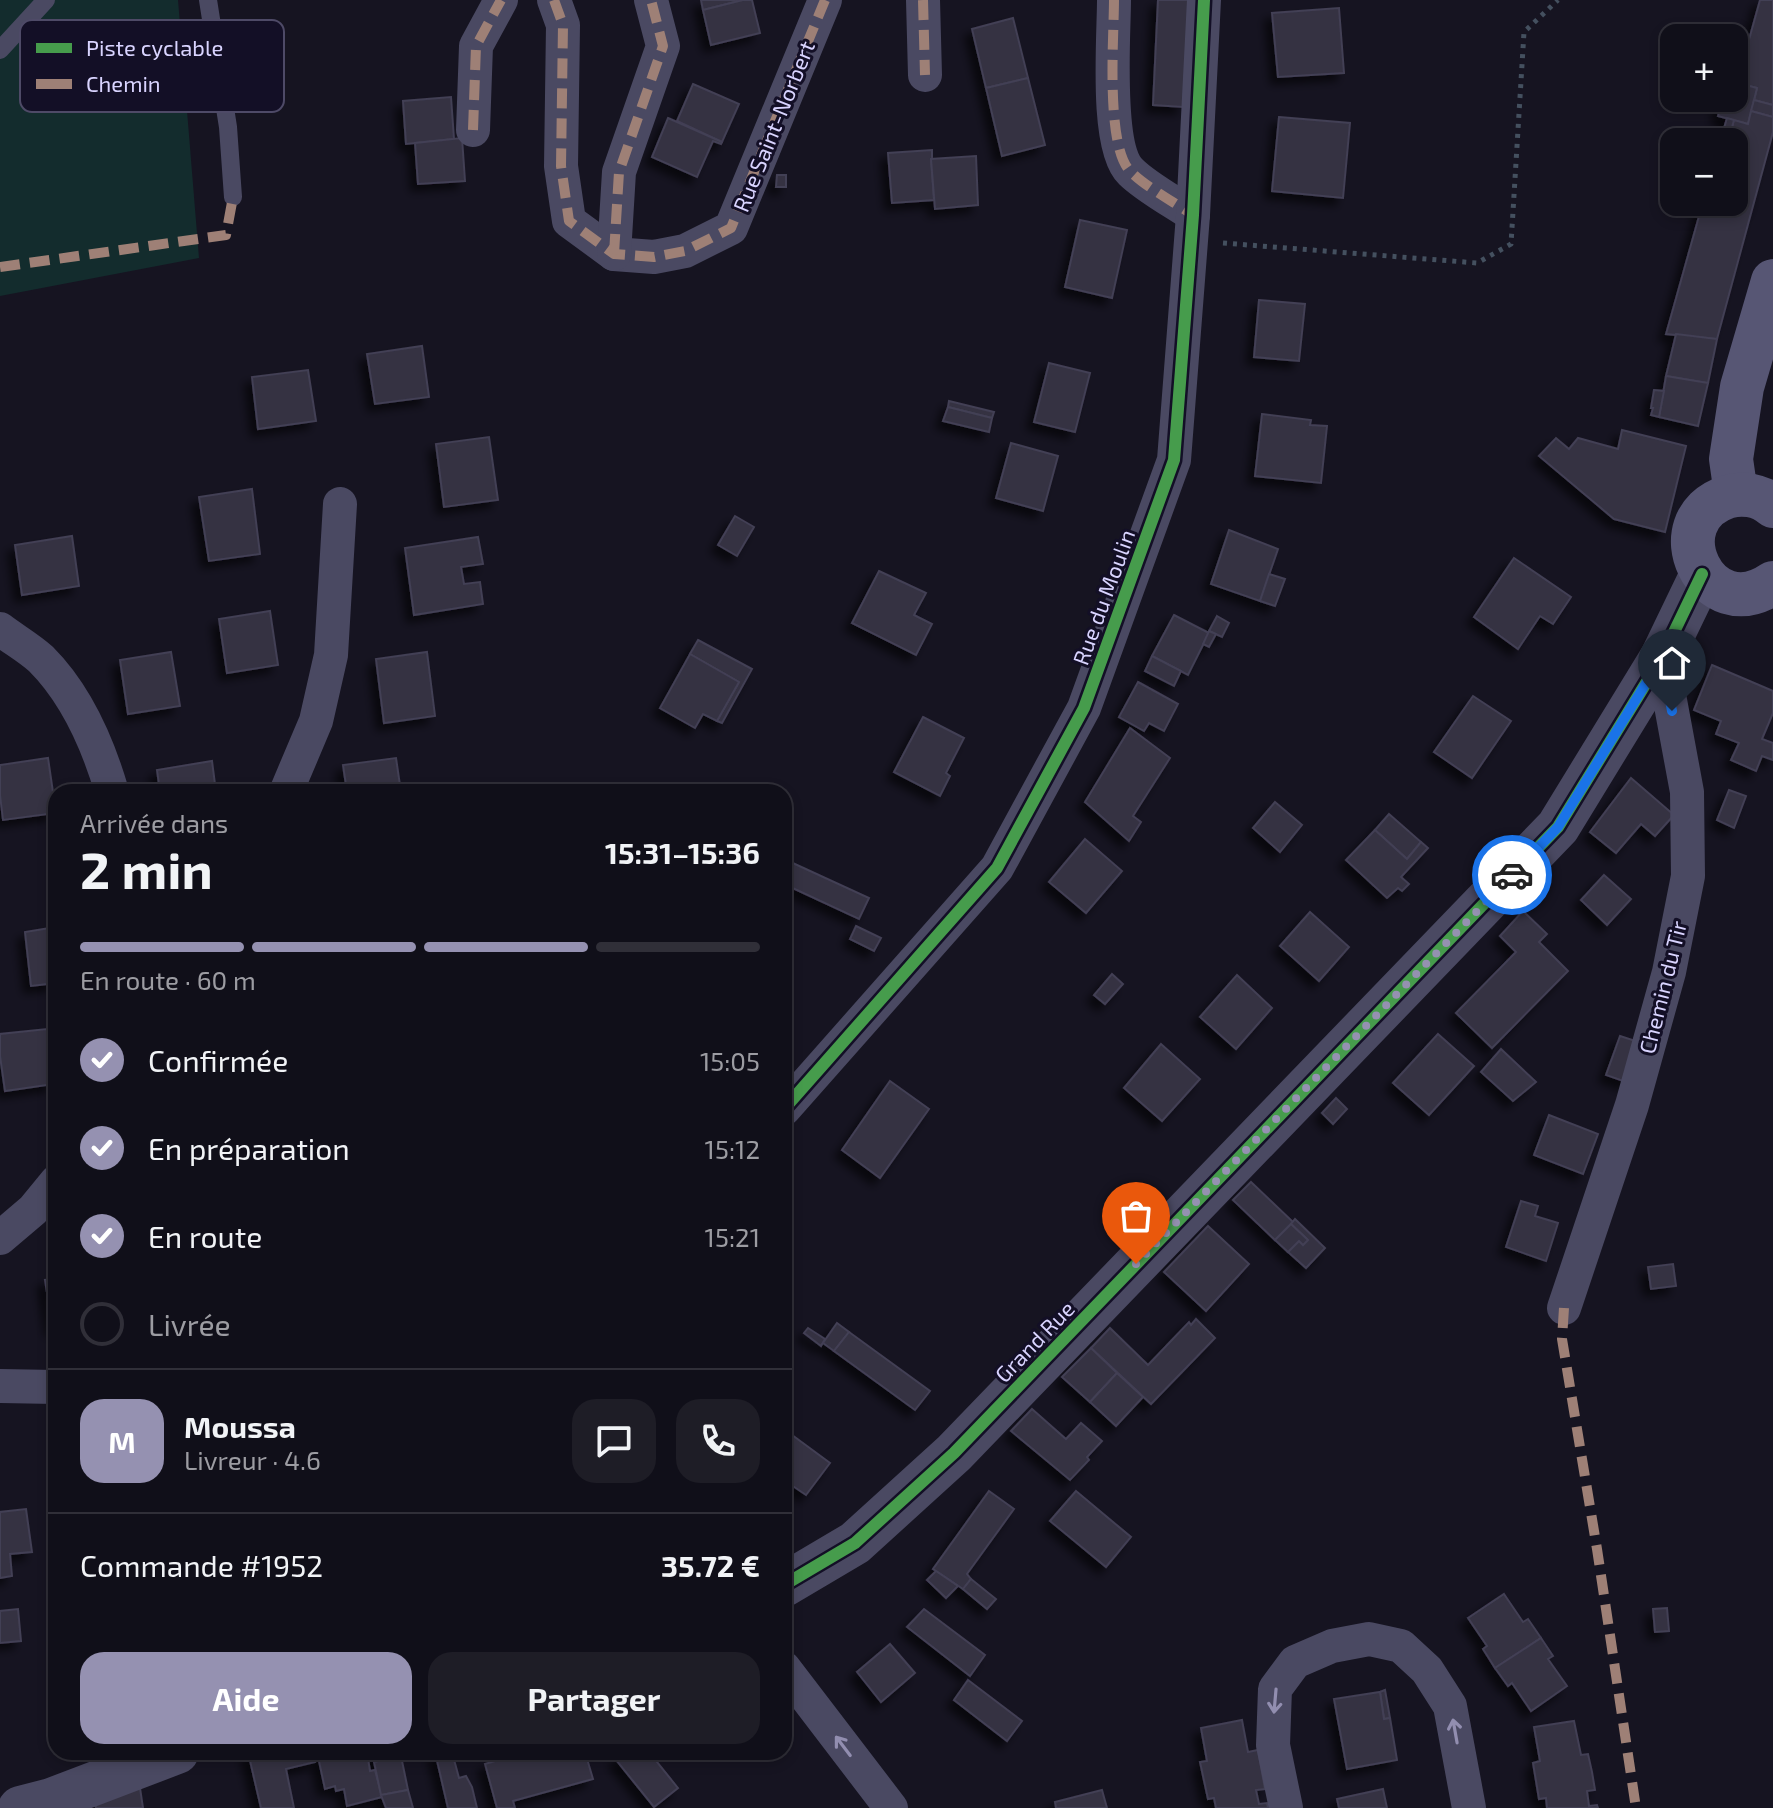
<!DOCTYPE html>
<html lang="fr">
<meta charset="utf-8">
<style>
:root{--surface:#100f19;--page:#1e1d26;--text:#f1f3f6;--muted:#9c9ca2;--line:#302f38;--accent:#9591b1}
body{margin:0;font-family:"Exo 2",sans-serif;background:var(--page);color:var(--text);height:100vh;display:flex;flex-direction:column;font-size:30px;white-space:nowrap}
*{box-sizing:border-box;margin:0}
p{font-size:26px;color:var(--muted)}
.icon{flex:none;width:44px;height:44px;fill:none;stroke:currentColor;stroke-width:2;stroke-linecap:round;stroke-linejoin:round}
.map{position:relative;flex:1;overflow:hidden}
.side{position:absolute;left:48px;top:784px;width:744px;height:976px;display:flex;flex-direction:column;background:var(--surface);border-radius:24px;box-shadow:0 4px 12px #0003,0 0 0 2px var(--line)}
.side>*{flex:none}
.tools{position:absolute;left:1660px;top:24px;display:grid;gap:16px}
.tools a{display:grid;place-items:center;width:88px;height:88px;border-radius:16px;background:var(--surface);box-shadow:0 4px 12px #0003,0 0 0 2px var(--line);font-size:40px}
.pin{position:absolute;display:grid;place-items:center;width:68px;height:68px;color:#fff;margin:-82px -34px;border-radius:50% 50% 50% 0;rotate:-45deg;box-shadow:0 0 8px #0007}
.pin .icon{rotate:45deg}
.courier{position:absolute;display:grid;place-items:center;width:80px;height:80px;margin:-40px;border:6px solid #1a73e8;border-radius:50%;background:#fff;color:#222;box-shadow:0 2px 10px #0007}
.overview em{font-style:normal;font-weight:700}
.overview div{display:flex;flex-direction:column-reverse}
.overview{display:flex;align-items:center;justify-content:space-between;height:136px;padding:0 32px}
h1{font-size:52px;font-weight:700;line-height:60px}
.bar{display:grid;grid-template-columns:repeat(4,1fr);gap:12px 8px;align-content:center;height:96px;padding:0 32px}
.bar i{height:10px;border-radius:6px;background:var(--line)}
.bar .selected{background:var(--accent)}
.bar p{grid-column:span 4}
.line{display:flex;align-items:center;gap:20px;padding:0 32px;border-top:2px solid var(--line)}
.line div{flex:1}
.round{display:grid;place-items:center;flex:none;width:84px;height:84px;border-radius:24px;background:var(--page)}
ol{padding:0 32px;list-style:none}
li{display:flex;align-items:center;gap:24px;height:88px}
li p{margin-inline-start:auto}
li .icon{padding:8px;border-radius:50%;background:var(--accent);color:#fff;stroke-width:4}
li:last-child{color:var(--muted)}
li i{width:44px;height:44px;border:4px solid var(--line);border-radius:50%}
.action{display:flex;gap:16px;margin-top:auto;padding:16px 32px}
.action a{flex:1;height:92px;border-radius:24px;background:var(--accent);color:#fff;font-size:32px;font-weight:700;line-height:92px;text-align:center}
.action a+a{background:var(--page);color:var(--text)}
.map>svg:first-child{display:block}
.green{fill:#132c2d}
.building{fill:#343243;stroke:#433f54;stroke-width:2;filter:url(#shadow)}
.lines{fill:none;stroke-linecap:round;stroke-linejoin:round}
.path{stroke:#44505f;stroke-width:5;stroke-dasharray:4 6;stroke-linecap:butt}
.service{stroke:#4a4962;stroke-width:18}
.minor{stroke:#4a4962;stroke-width:34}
.tertiary{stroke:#4a4962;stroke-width:44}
.secondary{stroke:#575674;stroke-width:44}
.quiet{stroke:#9e8076;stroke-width:10;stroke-dasharray:20 10;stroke-linecap:butt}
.cycleway-casing{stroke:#130f26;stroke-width:17}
.cycleway{stroke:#469c4c;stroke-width:12}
.oneway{stroke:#928eb0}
.done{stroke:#9591b1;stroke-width:8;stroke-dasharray:0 14.4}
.route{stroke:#1a73e8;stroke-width:10}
.labels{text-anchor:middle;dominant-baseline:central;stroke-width:6;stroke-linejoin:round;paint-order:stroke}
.street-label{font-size:22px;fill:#d9d4ff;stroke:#130f26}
.key{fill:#130f26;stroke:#4e4a67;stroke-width:2}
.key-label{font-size:22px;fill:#d9d4ff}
</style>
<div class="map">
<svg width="1773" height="1808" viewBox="0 0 1773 1808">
<defs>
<filter id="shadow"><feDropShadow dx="-7" dy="7" stdDeviation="4" flood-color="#0009"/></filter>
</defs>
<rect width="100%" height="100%" fill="#161421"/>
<path class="green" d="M0,0H178L199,258L0,296Z"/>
<g class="building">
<path d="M701,0H743L703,10Z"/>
<path d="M743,0H752L760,33L711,45L703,10Z"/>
<path d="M1158,0H1189L1183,107L1153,105Z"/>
<path d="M1760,0H1773V105L1754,100L1757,88L1737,83Z"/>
<path d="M1339,8L1344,73L1278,77L1272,13Z"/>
<path d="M1013,18L1028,78L986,88L972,29Z"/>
<path d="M1028,78L1045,145L1002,156L986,88Z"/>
<path d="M1734,82L1757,88L1748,124L1718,116L1723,98H1734Z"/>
<path d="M693,84L739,104L722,142L677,121Z"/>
<path d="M451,97L454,139L406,144L403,101Z"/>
<path d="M1754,100L1773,105V117L1751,111Z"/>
<path d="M1751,111L1773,117V132L1717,339L1666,334L1703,202H1734V142H1728L1734,120L1748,124Z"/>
<path d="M1279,117L1350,123L1343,198L1272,191Z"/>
<path d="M668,118L722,142L721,144L713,141L697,177L652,157Z"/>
<path d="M1727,118L1734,120L1728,142H1720Z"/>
<path d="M462,138L465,181L418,184L415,143Z"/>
<path d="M932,150V159H931L934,200L892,203L888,153Z"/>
<path d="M976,156L978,205L935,209L931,159Z"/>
<path d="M777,175H786V187H776Z"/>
<path d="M1080,220L1127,230L1112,298L1065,287Z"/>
<path d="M1259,300L1305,304L1299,361L1254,357Z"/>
<path d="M1676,334L1717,339L1708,383L1666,376Z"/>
<path d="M422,346L429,397L375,404L367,354Z"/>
<path d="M1049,363L1090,373L1075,432L1034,422Z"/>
<path d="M308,370L316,421L258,429L252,377Z"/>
<path d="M1666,376L1708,383L1698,426L1659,417Z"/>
<path d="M1654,390L1664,391L1659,417L1651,415L1653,408H1651Z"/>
<path d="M949,401L994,412L992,418L948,407Z"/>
<path d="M948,407L992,418L989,432L943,421Z"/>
<path d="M1262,414L1311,420L1310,425L1327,426L1321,483L1255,476Z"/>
<path d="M1622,430L1686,446L1665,532L1614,519L1539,456L1556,438L1569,449L1578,438L1618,449Z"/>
<path d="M489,437L498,500L444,507L436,444Z"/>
<path d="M1011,443L1058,456L1043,511L996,498Z"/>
<path d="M252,489L260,554L209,561L199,497Z"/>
<path d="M735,516L754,527L737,556L718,545Z"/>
<path d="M1229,530L1278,549L1260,601L1211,584Z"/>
<path d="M72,536L79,586L22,595L15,545Z"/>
<path d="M478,537L483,564L461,567L464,584L480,582L483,604L414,615L405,548Z"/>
<path d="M1514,558L1571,597L1553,624L1540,616L1518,649L1474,617Z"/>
<path d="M879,571L926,593L914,615L932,624L916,655L852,623Z"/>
<path d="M1269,574L1285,579L1275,606L1260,601Z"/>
<path d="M270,611L278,665L227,673L219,619Z"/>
<path d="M1174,615L1209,633L1188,675L1152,656Z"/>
<path d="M1217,616L1229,623L1222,637L1209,631Z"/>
<path d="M1209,631L1216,634L1209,647L1203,644Z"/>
<path d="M698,640L752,669L722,723L717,721L739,682L690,654Z"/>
<path d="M171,652L180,706L128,714L120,660Z"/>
<path d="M427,652L435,716L384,723L376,659Z"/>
<path d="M690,654L739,682L717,721L703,714L695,728L660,708Z"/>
<path d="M1152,656L1181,671L1174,686L1145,671Z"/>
<path d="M1712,665L1773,691V713L1762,739L1773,743V760L1762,756L1756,771L1731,760L1739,743L1716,734L1721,721L1694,710Z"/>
<path d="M1138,682L1178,704L1164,731L1149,723L1144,731L1119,717Z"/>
<path d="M1473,696L1511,721L1472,778L1434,752Z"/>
<path d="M923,717L964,738L946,773L950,776L940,796L894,772Z"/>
<path d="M1130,728L1170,758L1133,816L1141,822L1129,841L1085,802Z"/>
<path d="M48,758L56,813L3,820L0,795V765Z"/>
<path d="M396,758L401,792H347L343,765Z"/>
<path d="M212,761L216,792H160L157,770Z"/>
<path d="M1631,778L1674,815L1655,836L1641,824L1616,853L1590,832Z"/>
<path d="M1729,790L1746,796L1734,828L1717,820Z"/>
<path d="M1275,802L1302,825L1280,852L1253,828Z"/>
<path d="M1389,814L1421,842L1407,859L1375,830Z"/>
<path d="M1375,830L1407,859L1421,842L1428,848L1401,877L1409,884L1402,891L1398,888L1387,898L1346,860Z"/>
<path d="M1085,839L1122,871L1086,913L1049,882Z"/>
<path d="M784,859L869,898L859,919L784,884Z"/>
<path d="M1604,875L1631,899L1607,925L1581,900Z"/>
<path d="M1523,911L1547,934L1539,942L1568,971L1492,1048L1456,1013L1516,952L1500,936Z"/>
<path d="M1310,912L1349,947L1319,981L1280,946Z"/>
<path d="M856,926L881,938L874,951L850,939Z"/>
<path d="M56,927V983L31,986L25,932Z"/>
<path d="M1112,974L1123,984L1105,1004L1094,995Z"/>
<path d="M1237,975L1272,1008L1236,1049L1200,1017Z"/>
<path d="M47,1029L54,1084L5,1091L0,1056V1034Z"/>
<path d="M1438,1034L1474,1066L1429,1115L1393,1083Z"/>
<path d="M1620,1036L1645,1044L1629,1083L1606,1075Z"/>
<path d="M1161,1044L1200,1079L1162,1121L1124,1088Z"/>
<path d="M1501,1049L1536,1082L1513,1101L1481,1072Z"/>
<path d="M890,1081L929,1109L880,1178L842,1150Z"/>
<path d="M1336,1098L1347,1109L1333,1124L1322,1113Z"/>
<path d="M1549,1115L1598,1134L1583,1174L1534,1155Z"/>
<path d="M1251,1182L1293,1222L1275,1240L1233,1200Z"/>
<path d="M1521,1201L1538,1206L1535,1216L1558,1223L1546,1261L1506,1247Z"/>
<path d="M1295,1219L1325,1248L1306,1268L1288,1252L1299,1241L1303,1245L1308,1240L1291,1224Z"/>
<path d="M1291,1224L1308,1240L1303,1245L1299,1241L1288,1252L1275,1240Z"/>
<path d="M1208,1226L1249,1264L1206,1311L1164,1272Z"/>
<path d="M1673,1264L1676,1286L1651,1289L1648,1267Z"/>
<path d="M56,1279V1329L53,1330L45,1280Z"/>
<path d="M1196,1319L1215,1338L1151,1404L1091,1348L1110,1328L1148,1365L1189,1322L1191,1325Z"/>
<path d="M837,1323L849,1332L834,1351L823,1343Z"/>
<path d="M808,1328L825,1339L821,1346L804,1333Z"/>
<path d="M849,1332L930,1391L915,1410L834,1351Z"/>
<path d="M1091,1348L1117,1373L1090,1402L1062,1377Z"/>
<path d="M1117,1373L1143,1397L1116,1426L1090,1402Z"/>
<path d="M1032,1409L1066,1439L1081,1423L1102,1441L1087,1457L1089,1460L1070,1480L1011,1431Z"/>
<path d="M788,1432L830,1463L806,1495L784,1480V1438Z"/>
<path d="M989,1491L1014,1509L967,1574L971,1579L963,1589L933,1569Z"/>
<path d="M1076,1491L1131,1537L1106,1567L1050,1521Z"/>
<path d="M26,1509L32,1552L10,1554L12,1576L0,1578V1512Z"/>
<path d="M936,1571L958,1586L946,1598L927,1580Z"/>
<path d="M971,1579L996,1599L987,1609L963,1589Z"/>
<path d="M1504,1594L1523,1622L1528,1619L1541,1638L1495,1668L1483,1649L1487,1646L1468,1618Z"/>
<path d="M1667,1608L1669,1631L1655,1632L1653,1609Z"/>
<path d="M18,1609L21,1641L0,1643V1611Z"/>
<path d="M924,1609L985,1655L970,1676L907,1627Z"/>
<path d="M1541,1638L1553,1656L1548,1659L1567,1686L1531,1711L1512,1683L1508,1686L1495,1668Z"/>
<path d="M890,1644L915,1673L881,1702L857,1672Z"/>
<path d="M968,1680L1022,1721L1007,1741L954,1700Z"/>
<path d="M1385,1690L1390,1718L1384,1719L1380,1692Z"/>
<path d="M1380,1692L1384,1719L1390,1718L1397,1760L1347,1769L1334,1699Z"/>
<path d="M1242,1720L1248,1752L1258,1750L1265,1789L1256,1790L1259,1804L1267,1803L1268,1808H1216L1214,1798L1208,1799L1200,1762L1207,1761L1201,1728Z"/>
<path d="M1574,1721L1581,1755L1588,1754L1592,1772L1595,1790L1587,1791L1589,1806L1597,1805L1598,1808H1547L1546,1798L1539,1799L1533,1763L1540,1761L1534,1727Z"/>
<path d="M248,1752H313L315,1762L286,1769L294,1808H261Z"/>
<path d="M317,1752H367L370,1771L375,1770L382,1797L347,1806L344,1789L336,1791L335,1786L325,1789Z"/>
<path d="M372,1752H400L401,1756L374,1762Z"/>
<path d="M435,1752H452L459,1778L466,1776L472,1787L477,1808H448Z"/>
<path d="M500,1752H585L593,1779L513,1801L515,1808H497L485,1764L502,1759Z"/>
<path d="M626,1752H649L678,1788L654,1807L616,1760Z"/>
<path d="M401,1756L408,1790L381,1795L374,1762Z"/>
<path d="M140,1788L143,1808H96L95,1801Z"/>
<path d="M1383,1789L1387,1808H1339L1337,1799Z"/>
<path d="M408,1790L413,1808H386L381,1795Z"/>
<path d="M1102,1790L1107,1808H1056L1055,1802Z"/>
</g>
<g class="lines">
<path class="path" d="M1223,243L1477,263L1511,244L1524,32L1558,0"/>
<g class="service">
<path d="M208,0L228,127L233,197"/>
<path d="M0,50L46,0"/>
</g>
<g class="minor">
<path d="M554,0L563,25L561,166L569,221L614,254L654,257L685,251L731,228L825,0"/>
<path d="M923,0L925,75"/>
<path d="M1114,0C1114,36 1105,148 1131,172C1146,187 1174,202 1193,215"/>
<path d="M473,130L476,46L501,0"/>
<path d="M614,254L619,172L663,46L651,0"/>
<path d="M0,629C13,639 29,648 41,659C77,695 98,744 112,792"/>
<path d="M286,792L316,721L331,655L340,504"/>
<path d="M784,1109L997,868L1084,708L1174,460L1193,215L1204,0"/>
<path d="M0,1238L33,1210L56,1182"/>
<path d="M1564,1308L1632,1105L1669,972L1688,876L1687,792L1662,657"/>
<path d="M0,1386L56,1387"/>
<path d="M784,1668L891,1808"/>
<path d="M1286,1808L1273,1745L1275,1689L1295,1662L1332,1646L1369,1639L1401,1646L1427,1670L1450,1706L1469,1808"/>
</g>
<g class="tertiary">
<path d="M784,1585L855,1543L954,1453L1558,827L1662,657L1702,574"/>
<path d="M20,1808L51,1800L177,1752"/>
</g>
<g class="secondary">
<path d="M1736,494L1731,459L1742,387L1773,281"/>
<path d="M1773,506C1760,495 1742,492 1727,497C1657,520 1706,629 1773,583"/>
</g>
<g class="quiet">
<path d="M554,0L563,25L561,166L569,221L614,254L654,257L685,251L731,228L825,0"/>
<path d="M923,0L925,75"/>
<path d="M1114,0C1114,36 1105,148 1131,172C1146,187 1174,202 1193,215"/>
<path d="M473,130L476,46L501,0"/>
<path d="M614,254L619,172L663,46L651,0"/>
<path d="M0,267L226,235L233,197"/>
<path d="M1564,1308L1562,1339L1597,1549L1636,1808"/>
</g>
<defs>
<g id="cycleway">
<path d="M784,1109L997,868L1084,708L1174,460L1193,215L1204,0"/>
<path d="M784,1585L855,1543L954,1453L1558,827L1662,657L1702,574"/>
</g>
</defs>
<use href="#cycleway" class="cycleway-casing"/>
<use href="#cycleway" class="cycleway"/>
</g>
<defs><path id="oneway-shaft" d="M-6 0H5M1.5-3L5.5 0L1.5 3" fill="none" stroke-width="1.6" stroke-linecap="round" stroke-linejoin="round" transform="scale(2)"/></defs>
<g class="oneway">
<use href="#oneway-shaft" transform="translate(1275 1701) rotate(95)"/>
<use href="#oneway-shaft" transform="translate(1455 1731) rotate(-100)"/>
<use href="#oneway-shaft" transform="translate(843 1746) rotate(-127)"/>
</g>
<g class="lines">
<path class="done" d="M1136,1264L1512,875"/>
<path class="route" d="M1512,875L1558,827L1662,657L1672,711"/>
</g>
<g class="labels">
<g class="street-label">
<text transform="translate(773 126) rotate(-68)">Rue Saint-Norbert</text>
<text transform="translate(1103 597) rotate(-70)">Rue du Moulin</text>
<text transform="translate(1662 987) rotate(-76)">Chemin du Tir</text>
<text transform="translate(1034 1341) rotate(-46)">Grand Rue</text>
</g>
</g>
<rect x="20" y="20" width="264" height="92" rx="12" class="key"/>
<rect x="36" y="43" width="36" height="10" fill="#469c4c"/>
<rect x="36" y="79" width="36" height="10" fill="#9e8076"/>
<g class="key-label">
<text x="86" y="56">Piste cyclable</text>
<text x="86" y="92">Chemin</text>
</g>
</svg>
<div class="tools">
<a>+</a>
<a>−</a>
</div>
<div class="pin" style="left:1136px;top:1264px;background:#ea580c"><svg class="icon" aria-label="bag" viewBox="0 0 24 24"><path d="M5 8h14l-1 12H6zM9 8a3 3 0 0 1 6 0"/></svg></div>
<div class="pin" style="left:1672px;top:711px;background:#1f2937"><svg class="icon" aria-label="home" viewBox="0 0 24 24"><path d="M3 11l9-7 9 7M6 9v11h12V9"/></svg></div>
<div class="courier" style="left:1512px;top:875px"><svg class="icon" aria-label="car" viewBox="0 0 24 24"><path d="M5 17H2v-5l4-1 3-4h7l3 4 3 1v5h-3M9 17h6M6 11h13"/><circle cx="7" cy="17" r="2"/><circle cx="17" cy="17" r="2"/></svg></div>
<section class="side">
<div class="overview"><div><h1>2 min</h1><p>Arrivée dans</p></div><em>15:31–15:36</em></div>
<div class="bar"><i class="selected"></i><i class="selected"></i><i class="selected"></i><i></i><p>En route · 60 m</p></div>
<ol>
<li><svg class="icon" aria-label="check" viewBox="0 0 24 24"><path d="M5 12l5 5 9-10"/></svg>Confirmée<p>15:05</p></li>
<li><svg class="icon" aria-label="check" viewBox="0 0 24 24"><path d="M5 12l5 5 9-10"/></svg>En préparation<p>15:12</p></li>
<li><svg class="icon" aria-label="check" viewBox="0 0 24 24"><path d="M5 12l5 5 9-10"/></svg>En route<p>15:21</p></li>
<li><i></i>Livrée</li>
</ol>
<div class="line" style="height:144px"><b class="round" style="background:var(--accent);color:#fff">M</b><div><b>Moussa</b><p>Livreur · 4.6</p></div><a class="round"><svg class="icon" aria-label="chat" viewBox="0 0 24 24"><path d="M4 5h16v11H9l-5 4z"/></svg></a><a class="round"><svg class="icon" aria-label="phone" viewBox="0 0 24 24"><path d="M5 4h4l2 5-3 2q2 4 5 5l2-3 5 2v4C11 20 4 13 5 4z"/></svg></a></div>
<div class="line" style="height:104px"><div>Commande #1952</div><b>35.72 €</b></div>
<div class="action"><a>Aide</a><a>Partager</a></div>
</section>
</div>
